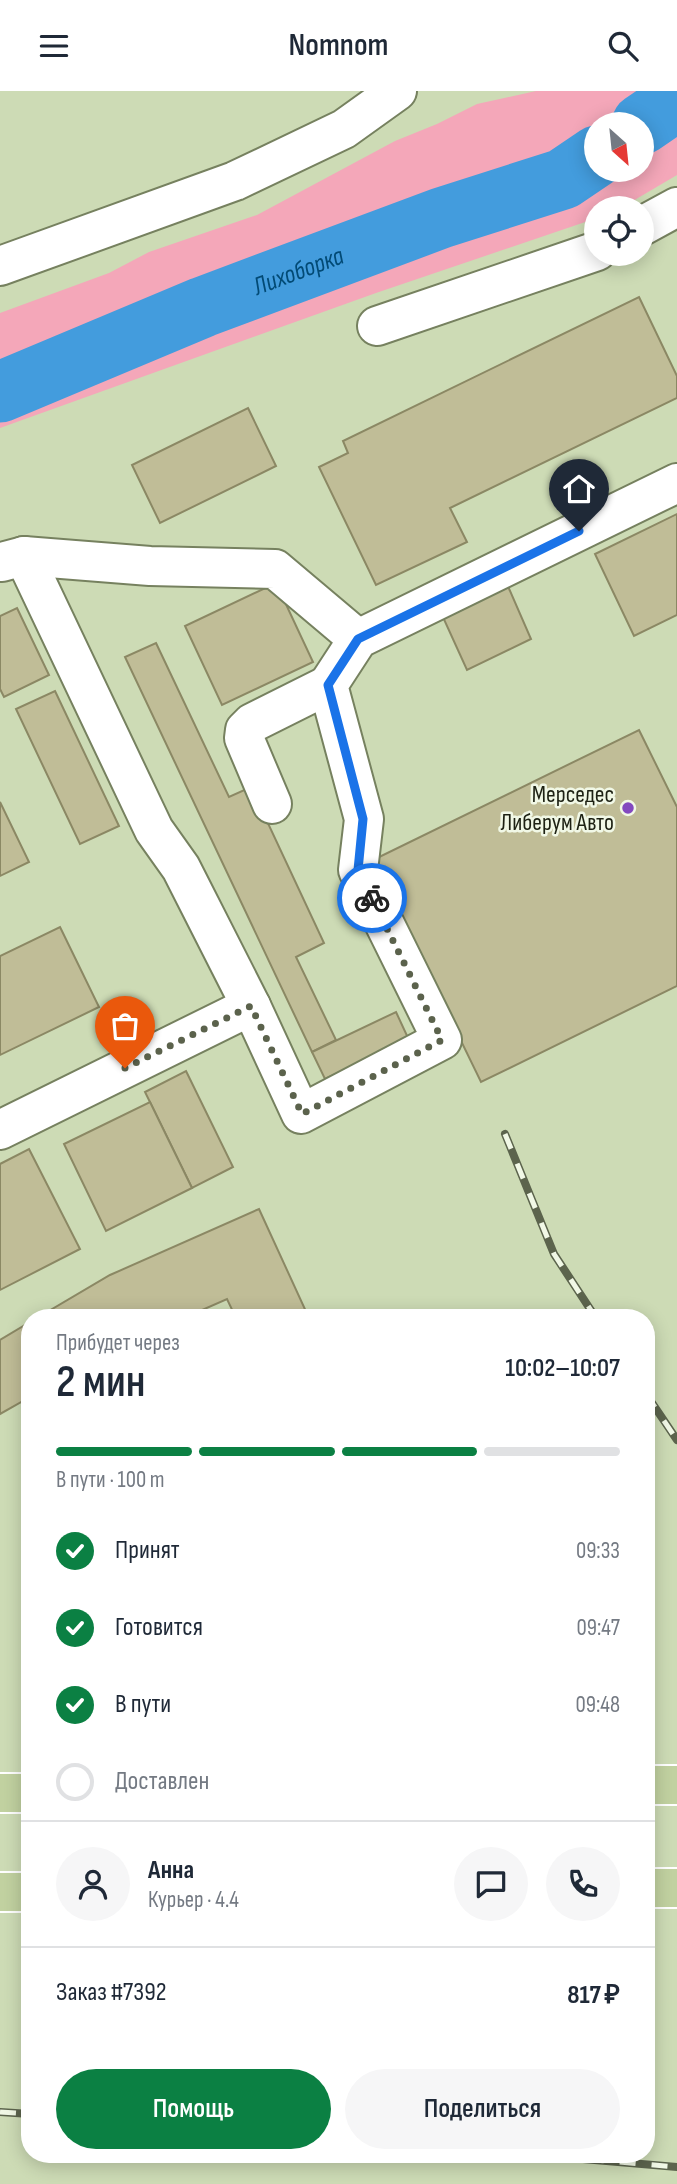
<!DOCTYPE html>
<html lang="ru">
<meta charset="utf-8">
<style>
:root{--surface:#fff;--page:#f6f6f7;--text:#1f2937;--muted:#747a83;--line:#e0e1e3;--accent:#0b8043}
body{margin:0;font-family:"Sofia Sans Condensed",sans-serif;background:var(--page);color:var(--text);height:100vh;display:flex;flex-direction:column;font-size:26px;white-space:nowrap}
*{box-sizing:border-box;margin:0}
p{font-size:23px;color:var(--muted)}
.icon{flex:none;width:38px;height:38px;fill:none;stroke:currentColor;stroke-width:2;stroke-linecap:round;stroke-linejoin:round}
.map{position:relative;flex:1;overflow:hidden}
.details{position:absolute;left:21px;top:1218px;width:634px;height:854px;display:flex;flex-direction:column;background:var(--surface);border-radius:28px;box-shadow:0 4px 18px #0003}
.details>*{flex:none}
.needle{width:46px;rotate:153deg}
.tools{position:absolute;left:584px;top:21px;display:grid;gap:14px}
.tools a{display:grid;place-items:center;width:70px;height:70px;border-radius:50%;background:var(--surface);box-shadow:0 4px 18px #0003;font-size:35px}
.pin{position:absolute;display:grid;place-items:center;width:60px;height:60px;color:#fff;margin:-72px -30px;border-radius:50% 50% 50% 0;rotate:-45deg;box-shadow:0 0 7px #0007}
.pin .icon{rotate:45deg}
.courier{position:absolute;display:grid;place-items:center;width:70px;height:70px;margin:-35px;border:5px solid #1a73e8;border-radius:50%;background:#fff;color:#222;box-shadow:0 2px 9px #0007}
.head em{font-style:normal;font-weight:600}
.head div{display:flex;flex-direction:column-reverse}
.head{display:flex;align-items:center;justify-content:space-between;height:119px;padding:0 35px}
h1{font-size:46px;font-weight:600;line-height:52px}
.bar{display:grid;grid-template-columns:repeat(4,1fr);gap:10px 7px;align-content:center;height:84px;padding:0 35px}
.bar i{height:9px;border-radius:5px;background:var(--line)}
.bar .selected{background:var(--accent)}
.bar p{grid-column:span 4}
.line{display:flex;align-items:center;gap:18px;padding:0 35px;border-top:2px solid var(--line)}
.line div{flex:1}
.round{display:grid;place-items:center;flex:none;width:74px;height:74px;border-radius:37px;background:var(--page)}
ol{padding:0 35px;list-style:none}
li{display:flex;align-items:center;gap:21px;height:77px}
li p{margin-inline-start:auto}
li .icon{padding:7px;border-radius:50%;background:var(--accent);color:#fff;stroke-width:4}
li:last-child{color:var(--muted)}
li i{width:38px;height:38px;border:4px solid var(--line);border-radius:50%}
.primary-button{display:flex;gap:14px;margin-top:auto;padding:14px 35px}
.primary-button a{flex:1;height:80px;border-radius:42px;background:var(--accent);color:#fff;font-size:28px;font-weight:600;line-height:80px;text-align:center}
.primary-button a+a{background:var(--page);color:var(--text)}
header{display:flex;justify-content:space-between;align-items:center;height:91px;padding:0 35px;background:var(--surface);font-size:32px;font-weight:600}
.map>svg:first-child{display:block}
.green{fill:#f4a7b9;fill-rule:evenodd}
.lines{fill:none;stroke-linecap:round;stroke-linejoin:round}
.river{stroke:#439cdd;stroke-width:61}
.building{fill:#c0bd97;stroke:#8b8864;stroke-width:2}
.minor-casing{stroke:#76815f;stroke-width:42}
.major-casing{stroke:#fff;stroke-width:42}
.minor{stroke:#fff;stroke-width:38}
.major{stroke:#c1d1a0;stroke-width:38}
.rail-casing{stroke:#5c644d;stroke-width:8}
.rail{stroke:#f1f8e6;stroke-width:5;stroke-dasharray:16;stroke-linecap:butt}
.done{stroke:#5b624c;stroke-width:7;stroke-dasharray:0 12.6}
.route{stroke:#1a73e8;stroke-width:9}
.poi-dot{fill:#8349bf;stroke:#f1f8e6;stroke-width:2.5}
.labels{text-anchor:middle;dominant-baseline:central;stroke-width:5;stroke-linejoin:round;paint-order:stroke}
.poi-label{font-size:24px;fill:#1d2113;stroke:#f1f8e6;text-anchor:end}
.water-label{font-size:26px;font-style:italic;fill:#024a75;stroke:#f1f8e6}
</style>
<header><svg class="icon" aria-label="menu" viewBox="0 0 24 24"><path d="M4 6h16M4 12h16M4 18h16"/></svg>Nomnom<svg class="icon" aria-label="search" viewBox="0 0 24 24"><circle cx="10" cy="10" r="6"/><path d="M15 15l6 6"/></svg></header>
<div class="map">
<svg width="677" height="2093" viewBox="0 0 677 2093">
<rect width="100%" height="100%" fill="#cddbb5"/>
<path class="green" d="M536,0H677V84L621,117H597V127L376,202L0,337V222L109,182L149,161L257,124L395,50L437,33L477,13ZM597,33H642V79H597Z"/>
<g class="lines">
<g class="river">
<path d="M642,33L667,16L677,6"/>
<path id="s1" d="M0,301L203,216L441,127L563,88L597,65"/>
</g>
</g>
<g class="building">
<path d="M639,206L677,285V307L450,417L467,451L376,494L319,376L348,362L343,350Z"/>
<path d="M248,317L276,375L160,432L132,374Z"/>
<path d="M677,423V524L634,545L595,463Z"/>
<path d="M276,492L313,571L222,614L185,535Z"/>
<path d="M507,493L531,548L467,579L442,524Z"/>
<path d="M17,517L49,584L4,606L0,598V525Z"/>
<path d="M156,552L229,706L251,696L324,852L296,866L336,949L312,961L125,566Z"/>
<path d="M55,600L119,735L80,753L16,618Z"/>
<path d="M639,639L677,716V895L481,991L373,769Z"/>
<path d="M0,711L29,771L0,785Z"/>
<path d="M60,836L99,916L0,964V865Z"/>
<path d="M396,921L409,949L325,988L312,961Z"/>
<path d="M186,980L233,1076L192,1097L145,1001Z"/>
<path d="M150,1011L192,1097L106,1140L64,1053Z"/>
<path d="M29,1058L80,1158L0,1199V1073Z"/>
<path d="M259,1118L309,1227H236L227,1208L184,1227H37L110,1184Z"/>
<path d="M30,1231V1306L0,1323V1249Z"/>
</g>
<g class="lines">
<defs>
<g id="minor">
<path d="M642,135L677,116"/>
<path d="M0,175L235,90L344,38L397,0"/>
<path d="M377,235L597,160"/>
<path d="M24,465L154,739L181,777L251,915L301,1023L442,949L358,779L364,728L328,594L358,548L677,392"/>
<path d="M2,471L24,465L150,475L275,478L358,548"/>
<path d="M272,713L244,647L245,639L252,632L328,594"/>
<path d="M0,1039L251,915"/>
</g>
<g id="major">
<path d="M646,1694H677"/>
<path d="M0,1702H30"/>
<path d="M646,1797H677"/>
<path d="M0,1801H30"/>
</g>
</defs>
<use href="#minor" class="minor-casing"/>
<use href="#major" class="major-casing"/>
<use href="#minor" class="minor"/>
<use href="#major" class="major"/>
<defs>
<g id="rail">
<path d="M505,1043L554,1163L596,1227"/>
<path d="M646,1303L677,1349"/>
<path d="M0,2021L30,2023"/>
<path d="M524,2063L677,2076"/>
</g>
</defs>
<use href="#rail" class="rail-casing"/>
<use href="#rail" class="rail"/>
</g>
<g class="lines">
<path class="done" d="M125,977L251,915L302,1023L442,949L372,807"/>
<path class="route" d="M372,807L358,779L363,728L328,594L358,548L579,440"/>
</g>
<circle class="poi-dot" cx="628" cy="717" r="7"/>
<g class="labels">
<g class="poi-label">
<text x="614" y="703">Мерседес<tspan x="614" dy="28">Либерум Авто</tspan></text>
</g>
<g class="water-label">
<text stroke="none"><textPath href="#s1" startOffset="322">Лихоборка</textPath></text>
</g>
</g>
</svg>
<div class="tools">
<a><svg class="needle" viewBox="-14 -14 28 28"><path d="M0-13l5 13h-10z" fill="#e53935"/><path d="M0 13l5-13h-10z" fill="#747a83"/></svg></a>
<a><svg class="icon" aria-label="locate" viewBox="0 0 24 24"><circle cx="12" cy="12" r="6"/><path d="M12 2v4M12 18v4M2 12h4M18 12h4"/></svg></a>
</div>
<div class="pin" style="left:125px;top:977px;background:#ea580c"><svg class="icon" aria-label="bag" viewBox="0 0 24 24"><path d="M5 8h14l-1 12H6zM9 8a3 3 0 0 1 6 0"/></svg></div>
<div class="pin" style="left:579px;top:440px;background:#1f2937"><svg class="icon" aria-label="home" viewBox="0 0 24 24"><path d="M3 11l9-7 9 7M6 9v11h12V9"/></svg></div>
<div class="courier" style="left:372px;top:807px"><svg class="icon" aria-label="bike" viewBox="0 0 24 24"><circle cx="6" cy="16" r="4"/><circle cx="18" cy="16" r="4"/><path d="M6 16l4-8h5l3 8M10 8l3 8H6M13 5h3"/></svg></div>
<section class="details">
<div class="head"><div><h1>2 мин</h1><p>Прибудет через</p></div><em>10:02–10:07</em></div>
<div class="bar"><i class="selected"></i><i class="selected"></i><i class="selected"></i><i></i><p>В пути · 100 m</p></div>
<ol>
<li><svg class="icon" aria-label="check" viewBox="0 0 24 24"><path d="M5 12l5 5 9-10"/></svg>Принят<p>09:33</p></li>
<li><svg class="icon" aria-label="check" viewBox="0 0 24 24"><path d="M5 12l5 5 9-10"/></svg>Готовится<p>09:47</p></li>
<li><svg class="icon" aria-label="check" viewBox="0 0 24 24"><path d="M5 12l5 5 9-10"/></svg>В пути<p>09:48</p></li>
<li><i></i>Доставлен</li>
</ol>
<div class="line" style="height:126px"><a class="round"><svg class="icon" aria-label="person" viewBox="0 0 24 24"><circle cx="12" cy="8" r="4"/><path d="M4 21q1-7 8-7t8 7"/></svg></a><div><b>Анна</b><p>Курьер · 4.4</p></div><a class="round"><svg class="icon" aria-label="chat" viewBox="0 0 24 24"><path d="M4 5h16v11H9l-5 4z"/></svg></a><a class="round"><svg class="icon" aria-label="phone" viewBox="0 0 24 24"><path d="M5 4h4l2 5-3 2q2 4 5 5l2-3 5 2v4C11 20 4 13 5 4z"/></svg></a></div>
<div class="line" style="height:91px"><div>Заказ #7392</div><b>817 ₽</b></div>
<div class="primary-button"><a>Помощь</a><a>Поделиться</a></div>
</section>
</div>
